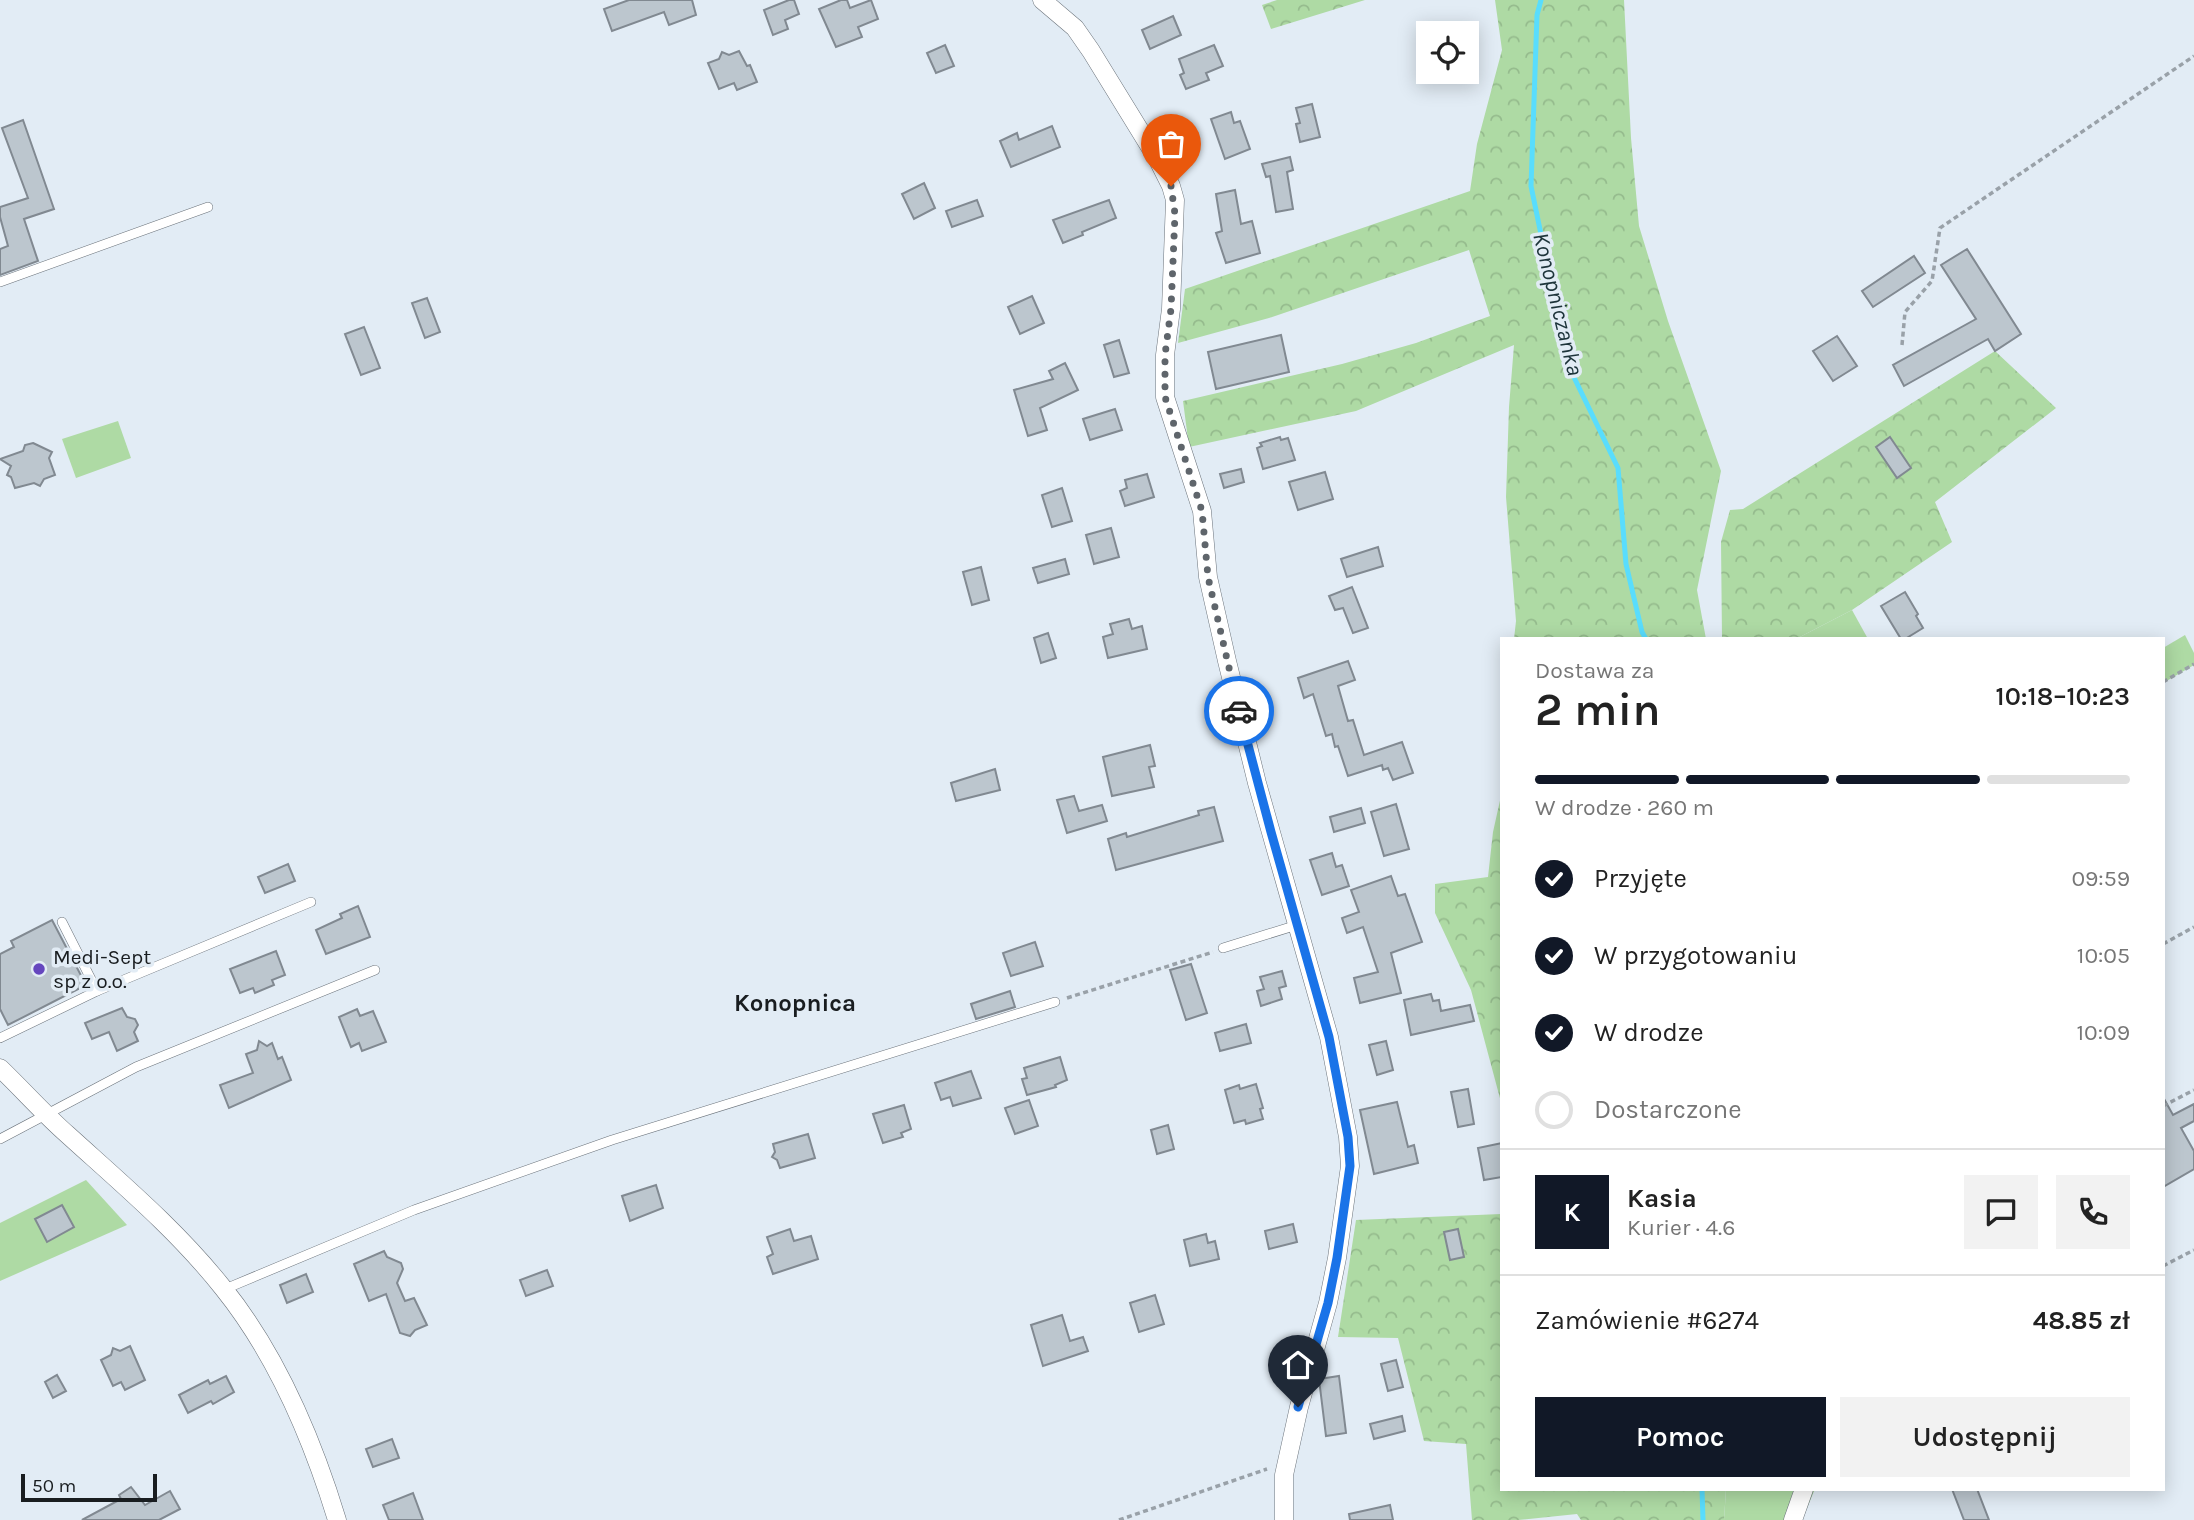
<!DOCTYPE html>
<html lang="pl">
<meta charset="utf-8">
<style>
:root{--surface:#fff;--page:#f2f2f2;--text:#222;--muted:#767676;--line:#e0e0e0;--accent:#111827}
body{margin:0;font-family:Karla,sans-serif;background:var(--page);color:var(--text);height:100vh;display:flex;flex-direction:column;font-size:26px;white-space:nowrap}
*{box-sizing:border-box;margin:0}
p{font-size:23px;color:var(--muted)}
.icon{flex:none;width:38px;height:38px;fill:none;stroke:currentColor;stroke-width:2;stroke-linecap:round;stroke-linejoin:round}
.map{position:relative;flex:1;overflow:hidden}
.details{position:absolute;left:1500px;top:637px;width:665px;height:854px;display:flex;flex-direction:column;background:var(--surface);border-radius:0px;box-shadow:0 4px 18px #0003}
.details>*{flex:none}
.buttons{position:absolute;left:1416px;top:21px;display:grid;gap:14px}
.buttons a{display:grid;place-items:center;width:63px;height:63px;border-radius:0px;background:var(--surface);box-shadow:0 4px 18px #0003;font-size:35px}
.scale{position:absolute;left:21px;bottom:18px;width:136px;box-sizing:border-box;padding-left:7px;border:4px solid #191d20;border-top:0;font-size:19px;line-height:24px;white-space:nowrap;color:#191d20;-webkit-text-stroke:5px #e2ecf5;paint-order:stroke}
.pin{position:absolute;display:grid;place-items:center;width:60px;height:60px;color:#fff;margin:-72px -30px;border-radius:50% 50% 50% 0;rotate:-45deg;box-shadow:0 0 7px #0007}
.pin .icon{rotate:45deg}
.courier{position:absolute;display:grid;place-items:center;width:70px;height:70px;margin:-35px;border:5px solid #1a73e8;border-radius:50%;background:#fff;color:#222;box-shadow:0 2px 9px #0007}
.head em{font-style:normal;font-weight:600}
.head div{display:flex;flex-direction:column-reverse}
.head{display:flex;align-items:center;justify-content:space-between;height:119px;padding:0 35px}
h1{font-size:46px;font-weight:600;line-height:52px}
.bar{display:grid;grid-template-columns:repeat(4,1fr);gap:10px 7px;align-content:center;height:84px;padding:0 35px}
.bar i{height:9px;border-radius:5px;background:var(--line)}
.bar .on{background:var(--accent)}
.bar p{grid-column:span 4}
.line{display:flex;align-items:center;gap:18px;padding:0 35px;border-top:2px solid var(--line)}
.line div{flex:1}
.round{display:grid;place-items:center;flex:none;width:74px;height:74px;border-radius:0px;background:var(--page)}
ol{padding:0 35px;list-style:none}
li{display:flex;align-items:center;gap:21px;height:77px}
li p{margin-inline-start:auto}
li .icon{padding:7px;border-radius:50%;background:var(--accent);color:#fff;stroke-width:4}
li:last-child{color:var(--muted)}
li i{width:38px;height:38px;border:4px solid var(--line);border-radius:50%}
.primary-button{display:flex;gap:14px;margin-top:auto;padding:14px 35px}
.primary-button a{flex:1;height:80px;border-radius:0px;background:var(--accent);color:#fff;font-size:28px;font-weight:600;line-height:80px;text-align:center}
.primary-button a+a{background:var(--page);color:var(--text)}
.map>svg:first-child{display:block}
.green{fill:#aedaa4}
.forest{fill:url(#forest-crowns)}
.lines{fill:none;stroke-linecap:round;stroke-linejoin:round}
.stream{stroke:#59ddfd;stroke-width:5}
.building{fill:#bcc6ce;stroke:#818991;stroke-width:2}
.lane-casing{stroke:#6a727a;stroke-width:10}
.street-casing{stroke:#6a727a;stroke-width:19}
.path{stroke:#99a1a8;stroke-width:3.5;stroke-dasharray:5 3.5;stroke-linecap:butt}
.lane{stroke:#fff;stroke-width:9}
.street{stroke:#fff;stroke-width:18}
.done{stroke:#5f656b;stroke-width:7;stroke-dasharray:0 12.6}
.route{stroke:#1a73e8;stroke-width:9}
.poi-dot{fill:#6546be;stroke:#e2ecf5;stroke-width:2.5}
.labels{text-anchor:middle;dominant-baseline:central;stroke-width:7;stroke-linejoin:round;paint-order:stroke}
.poi-label{font-size:21px;fill:#191d20;stroke:#e2ecf5;text-anchor:start}
.water-label{font-size:23px;font-style:italic;fill:#1d343a;stroke:#e2ecf5}
.quarter-label{font-size:24px;font-weight:bold;fill:#191d20;stroke:#e2ecf5}
</style>
<div class="map">
<svg width="2194" height="1520" viewBox="0 0 2194 1520">
<defs>
<pattern id="forest-crowns" width="20" height="18" patternUnits="userSpaceOnUse" patternTransform="scale(1.75)"><rect width="20" height="18" fill="#aedaa4"/><path d="M2 6a3 3 0 1 1 6 0M12 15a3 3 0 1 1 6 0" fill="none" stroke="#95bb8d"/></pattern>
</defs>
<rect width="100%" height="100%" fill="#e2ecf5"/>
<g class="green">
<path d="M118,421L131,458L76,478L62,439Z"/>
<path d="M1852,610L1868,639H1796Z"/>
<path d="M2185,635L2194,653V665L2163,683V648Z"/>
<path d="M86,1180L127,1225L0,1281V1223Z"/>
<path d="M1726,1489H1815L1802,1520H1724Z"/>
</g>
<g class="forest">
<path d="M1277,0H1365L1271,29L1262,5Z"/>
<path d="M1495,0H1624L1631,138L1639,226L1668,321L1721,471L1697,590L1706,639H1514L1516,621L1506,497L1509,407L1514,345L1356,411L1189,447L1183,401L1342,364L1416,343L1490,316L1469,250L1269,318L1178,343L1185,289L1470,191L1477,144L1502,50Z"/>
<path d="M1995,351L2056,408L1935,502L1952,542L1852,610L1796,639H1722L1721,542L1730,510L1743,509Z"/>
<path d="M1501,796V1102L1471,990L1435,913V884L1488,877L1493,832Z"/>
<path d="M1501,1214L1502,1489H1726L1724,1520H1581L1577,1514L1518,1520H1472L1466,1444L1424,1441L1398,1338L1338,1337L1356,1220Z"/>
</g>
<g class="lines">
<g class="stream">
<path d="M1541,0L1537,15L1531,186L1568,365L1618,468L1626,564L1642,632L1646,639"/>
<path d="M1702,1489L1703,1520"/>
</g>
</g>
<g class="building">
<path d="M629,0H692L696,15L669,25L664,12L612,31L604,9Z"/>
<path d="M789,0H794L799,14L785,20L788,29L773,35L764,10Z"/>
<path d="M841,0H847L850,8L871,0L878,19L858,27L862,37L836,47L819,9Z"/>
<path d="M1173,16L1181,35L1150,49L1142,30Z"/>
<path d="M945,45L954,66L936,73L927,53Z"/>
<path d="M1214,45L1223,66L1206,73L1209,80L1186,89L1180,75L1184,73L1179,59Z"/>
<path d="M739,51L747,66L750,65L757,82L737,90L734,83L719,89L708,63L719,59L722,52L729,55Z"/>
<path d="M1312,104L1320,137L1300,142L1296,124L1300,123L1296,108Z"/>
<path d="M1231,112L1234,123L1240,121L1250,149L1225,159L1211,119Z"/>
<path d="M23,120L54,209L24,219L38,261L0,275V249L8,246L0,217V207L28,198L2,128Z"/>
<path d="M1052,126L1060,147L1011,167L1000,141L1017,133L1019,140Z"/>
<path d="M1290,157L1293,170L1287,172L1293,209L1276,212L1270,176L1266,177L1262,164Z"/>
<path d="M924,183L935,208L914,219L902,194Z"/>
<path d="M1235,190L1241,224L1252,221L1260,253L1226,263L1216,233L1222,231L1216,194Z"/>
<path d="M977,200L983,216L952,227L946,211Z"/>
<path d="M1109,200L1116,218L1082,232L1083,235L1063,243L1053,220Z"/>
<path d="M1967,249L2021,334L1995,351L1988,339L1904,386L1893,365L1976,319L1941,265Z"/>
<path d="M1914,256L1925,273L1873,307L1862,291Z"/>
<path d="M1032,296L1044,323L1020,334L1008,307Z"/>
<path d="M427,298L440,332L425,338L412,303Z"/>
<path d="M364,327L380,368L361,375L345,334Z"/>
<path d="M1281,335L1289,372L1216,389L1208,352Z"/>
<path d="M1837,336L1857,366L1833,381L1813,351Z"/>
<path d="M1119,340L1129,373L1114,377L1104,345Z"/>
<path d="M1065,363L1078,390L1040,408L1047,430L1028,436L1014,390L1053,379L1049,371Z"/>
<path d="M1115,409L1122,430L1090,440L1083,419Z"/>
<path d="M1280,437L1281,440L1288,438L1295,460L1263,469L1257,448L1262,446L1260,443Z"/>
<path d="M1890,437L1911,468L1897,478L1876,447Z"/>
<path d="M33,443L52,452L49,458L55,475L44,479L40,486L34,483L15,488L11,477L7,475L11,466L0,459L23,451L25,445Z"/>
<path d="M1241,469L1244,482L1224,488L1220,474Z"/>
<path d="M1325,472L1333,499L1298,510L1289,482Z"/>
<path d="M1147,474L1154,497L1125,506L1120,491L1127,488L1125,480Z"/>
<path d="M1062,488L1072,521L1052,527L1042,495Z"/>
<path d="M1111,528L1119,557L1094,564L1086,535Z"/>
<path d="M1378,547L1383,566L1347,577L1341,559Z"/>
<path d="M1065,559L1069,574L1038,583L1033,568Z"/>
<path d="M981,567L989,600L972,605L963,572Z"/>
<path d="M1352,587L1368,628L1353,633L1343,608L1335,610L1329,596Z"/>
<path d="M1905,592L1918,614L1916,616L1923,628L1905,639H1901L1881,606Z"/>
<path d="M1129,619L1132,629L1142,626L1147,649L1108,658L1103,637L1113,634L1110,624Z"/>
<path d="M1048,633L1056,658L1041,663L1034,638Z"/>
<path d="M1348,661L1355,680L1338,686L1348,721L1353,720L1364,755L1402,742L1413,773L1393,780L1388,768L1383,770L1382,765L1348,776L1338,746L1335,747L1332,734L1326,736L1313,694L1304,698L1298,678Z"/>
<path d="M1150,745L1155,766L1149,767L1154,787L1112,796L1103,757Z"/>
<path d="M995,769L1000,790L956,801L951,783Z"/>
<path d="M1074,796L1079,811L1102,805L1107,821L1067,833L1057,800Z"/>
<path d="M1396,804L1409,849L1384,856L1371,812Z"/>
<path d="M1214,807L1223,841L1116,870L1108,839L1126,833L1127,837L1199,815L1198,811Z"/>
<path d="M1361,808L1365,823L1334,832L1330,817Z"/>
<path d="M1332,853L1336,867L1342,865L1349,886L1322,895L1310,860Z"/>
<path d="M288,864L295,881L265,893L258,877Z"/>
<path d="M1391,876L1398,896L1405,894L1422,942L1391,953L1401,993L1360,1003L1354,978L1378,972L1363,927L1347,933L1342,918L1359,912L1351,890Z"/>
<path d="M358,906L370,937L326,954L316,930L342,918L340,914Z"/>
<path d="M52,920L86,985L8,1025L0,1009V954L14,947L11,941Z"/>
<path d="M1035,942L1043,966L1011,976L1003,953Z"/>
<path d="M276,951L285,975L272,980L274,985L255,993L253,988L240,993L230,969Z"/>
<path d="M1191,964L1207,1013L1186,1020L1170,970Z"/>
<path d="M1282,971L1286,986L1279,988L1282,999L1261,1006L1257,991L1264,989L1260,977Z"/>
<path d="M1010,991L1015,1007L976,1019L971,1004Z"/>
<path d="M1431,994L1433,1001L1439,1000L1441,1011L1470,1005L1474,1021L1411,1035L1404,1000Z"/>
<path d="M122,1008L127,1017L135,1019L138,1025L134,1032L138,1041L117,1051L109,1032L92,1039L85,1023Z"/>
<path d="M357,1009L360,1016L373,1011L386,1042L362,1051L359,1043L351,1047L339,1017Z"/>
<path d="M1246,1024L1251,1043L1220,1051L1215,1033Z"/>
<path d="M259,1041L267,1046L272,1043L278,1059L282,1057L291,1080L229,1108L220,1085L253,1073L246,1054L257,1050Z"/>
<path d="M1386,1041L1393,1070L1377,1075L1369,1045Z"/>
<path d="M1060,1057L1067,1080L1055,1085L1056,1087L1027,1095L1022,1079L1027,1078L1024,1068Z"/>
<path d="M971,1071L981,1098L953,1106L950,1097L941,1100L935,1083Z"/>
<path d="M1256,1084L1263,1108L1260,1109L1263,1119L1246,1124L1245,1120L1234,1123L1225,1090L1239,1085L1240,1089Z"/>
<path d="M1468,1089L1474,1124L1458,1127L1451,1092Z"/>
<path d="M2163,1097L2173,1115L2194,1104V1121L2181,1128L2194,1151V1169L2163,1187Z"/>
<path d="M1029,1100L1038,1126L1015,1134L1005,1108Z"/>
<path d="M1397,1102L1408,1147L1414,1145L1418,1163L1374,1174L1360,1110Z"/>
<path d="M904,1105L911,1129L901,1133L903,1137L883,1143L873,1114Z"/>
<path d="M1168,1125L1174,1149L1157,1154L1151,1130Z"/>
<path d="M808,1134L815,1158L780,1168L777,1160L772,1157L775,1152L773,1144Z"/>
<path d="M1502,1143V1177L1484,1180L1478,1148Z"/>
<path d="M656,1185L663,1208L630,1221L622,1196Z"/>
<path d="M62,1205L74,1227L47,1242L35,1219Z"/>
<path d="M1293,1224L1297,1242L1269,1249L1265,1231Z"/>
<path d="M790,1229L794,1241L811,1236L818,1259L773,1274L767,1257L773,1254L767,1237Z"/>
<path d="M1458,1229L1464,1257L1450,1260L1444,1232Z"/>
<path d="M1206,1234L1208,1243L1215,1241L1219,1259L1190,1266L1184,1240Z"/>
<path d="M384,1251L387,1257L401,1263L403,1269L397,1283L405,1301L414,1298L427,1325L415,1330L410,1336L400,1333L386,1294L369,1301L354,1264Z"/>
<path d="M547,1270L553,1286L526,1296L520,1280Z"/>
<path d="M306,1274L313,1292L287,1303L280,1285Z"/>
<path d="M1155,1295L1164,1324L1139,1332L1130,1303Z"/>
<path d="M1062,1315L1070,1341L1083,1337L1088,1351L1043,1366L1031,1325Z"/>
<path d="M130,1346L145,1380L125,1390L121,1382L113,1386L101,1360L111,1355L113,1348L120,1351Z"/>
<path d="M1396,1360L1403,1387L1388,1391L1381,1364Z"/>
<path d="M57,1375L66,1391L53,1398L45,1382Z"/>
<path d="M226,1376L234,1392L213,1404L211,1401L188,1413L179,1395L208,1380L210,1384Z"/>
<path d="M1339,1376L1346,1433L1326,1436L1319,1379Z"/>
<path d="M1402,1416L1405,1431L1374,1439L1370,1424Z"/>
<path d="M392,1439L399,1458L373,1467L366,1449Z"/>
<path d="M131,1487L145,1505L170,1491L180,1509L159,1520H82L121,1499L119,1495Z"/>
<path d="M1952,1489H1977L1989,1520H1964Z"/>
<path d="M413,1493L423,1520H389L383,1505Z"/>
<path d="M1390,1505L1393,1520H1350L1349,1514Z"/>
</g>
<g class="lines">
<defs>
<g id="lane">
<path d="M0,282L208,207"/>
<path d="M62,922L97,991"/>
<path d="M1223,948L1297,925"/>
<path d="M0,1038L97,991L311,902"/>
<path d="M0,1139L136,1067L375,970"/>
<path d="M225,1289L414,1210L612,1140L1055,1002"/>
</g>
<g id="street">
<path d="M1042,0L1075,28L1091,51L1158,160L1171,186L1175,200L1171,309L1165,355V397L1202,511L1208,577L1227,661L1257,783L1329,1037L1348,1137L1350,1166L1337,1258L1328,1303L1299,1407L1284,1475V1520"/>
<path d="M0,1068C23,1090 44,1114 68,1135C122,1184 177,1230 223,1288C277,1355 312,1438 337,1520"/>
<path d="M1793,1520L1804,1489"/>
</g>
</defs>
<use href="#lane" class="lane-casing"/>
<use href="#street" class="street-casing"/>
<g class="path">
<path d="M1902,345L1905,312L1932,281L1940,228L2194,56"/>
<path d="M2163,682L2194,664"/>
<path d="M2163,944L2194,927"/>
<path d="M1067,998L1213,952"/>
<path d="M2163,1106L2194,1090"/>
<path d="M2163,1266L2194,1250"/>
<path d="M1119,1520L1267,1469"/>
</g>
<use href="#lane" class="lane"/>
<use href="#street" class="street"/>
</g>
<g class="lines">
<path class="done" d="M1171,186L1175,214L1171,309L1165,355V397L1202,511L1208,577L1239,711"/>
<path class="route" d="M1239,711L1271,832L1329,1037L1348,1137L1350,1166L1337,1258L1328,1303L1298,1407"/>
</g>
<circle class="poi-dot" cx="39" cy="969" r="7"/>
<g class="labels">
<g class="poi-label">
<text x="53" y="957">Medi-Sept<tspan x="53" dy="24">sp z o.o.</tspan></text>
</g>
<g class="water-label">
<text transform="translate(1558 304) rotate(76)">Konopniczanka</text>
</g>
<g class="quarter-label">
<text x="795" y="1003">Konopnica</text>
</g>
</g>
</svg>
<div class="buttons">
<a><svg class="icon" aria-label="locate" viewBox="0 0 24 24"><circle cx="12" cy="12" r="6"/><path d="M12 2v4M12 18v4M2 12h4M18 12h4"/></svg></a>
</div>
<div class="scale">50 m</div>
<div class="pin" style="left:1171px;top:186px;background:#ea580c"><svg class="icon" aria-label="bag" viewBox="0 0 24 24"><path d="M5 8h14l-1 12H6zM9 8a3 3 0 0 1 6 0"/></svg></div>
<div class="pin" style="left:1298px;top:1407px;background:#1f2937"><svg class="icon" aria-label="home" viewBox="0 0 24 24"><path d="M3 11l9-7 9 7M6 9v11h12V9"/></svg></div>
<div class="courier" style="left:1239px;top:711px"><svg class="icon" aria-label="car" viewBox="0 0 24 24"><path d="M5 17H2v-5l4-1 3-4h7l3 4 3 1v5h-3M9 17h6M6 11h13"/><circle cx="7" cy="17" r="2"/><circle cx="17" cy="17" r="2"/></svg></div>
<section class="details">
<div class="head"><div><h1>2 min</h1><p>Dostawa za</p></div><em>10:18–10:23</em></div>
<div class="bar"><i class="on"></i><i class="on"></i><i class="on"></i><i></i><p>W drodze · 260 m</p></div>
<ol>
<li><svg class="icon" aria-label="check" viewBox="0 0 24 24"><path d="M5 12l5 5 9-10"/></svg>Przyjęte<p>09:59</p></li>
<li><svg class="icon" aria-label="check" viewBox="0 0 24 24"><path d="M5 12l5 5 9-10"/></svg>W przygotowaniu<p>10:05</p></li>
<li><svg class="icon" aria-label="check" viewBox="0 0 24 24"><path d="M5 12l5 5 9-10"/></svg>W drodze<p>10:09</p></li>
<li><i></i>Dostarczone</li>
</ol>
<div class="line" style="height:126px"><b class="round" style="background:var(--accent);color:#fff">K</b><div><b>Kasia</b><p>Kurier · 4.6</p></div><a class="round"><svg class="icon" aria-label="chat" viewBox="0 0 24 24"><path d="M4 5h16v11H9l-5 4z"/></svg></a><a class="round"><svg class="icon" aria-label="phone" viewBox="0 0 24 24"><path d="M5 4h4l2 5-3 2q2 4 5 5l2-3 5 2v4C11 20 4 13 5 4z"/></svg></a></div>
<div class="line" style="height:91px"><div>Zamówienie #6274</div><b>48.85 zł</b></div>
<div class="primary-button"><a>Pomoc</a><a>Udostępnij</a></div>
</section>
</div>
